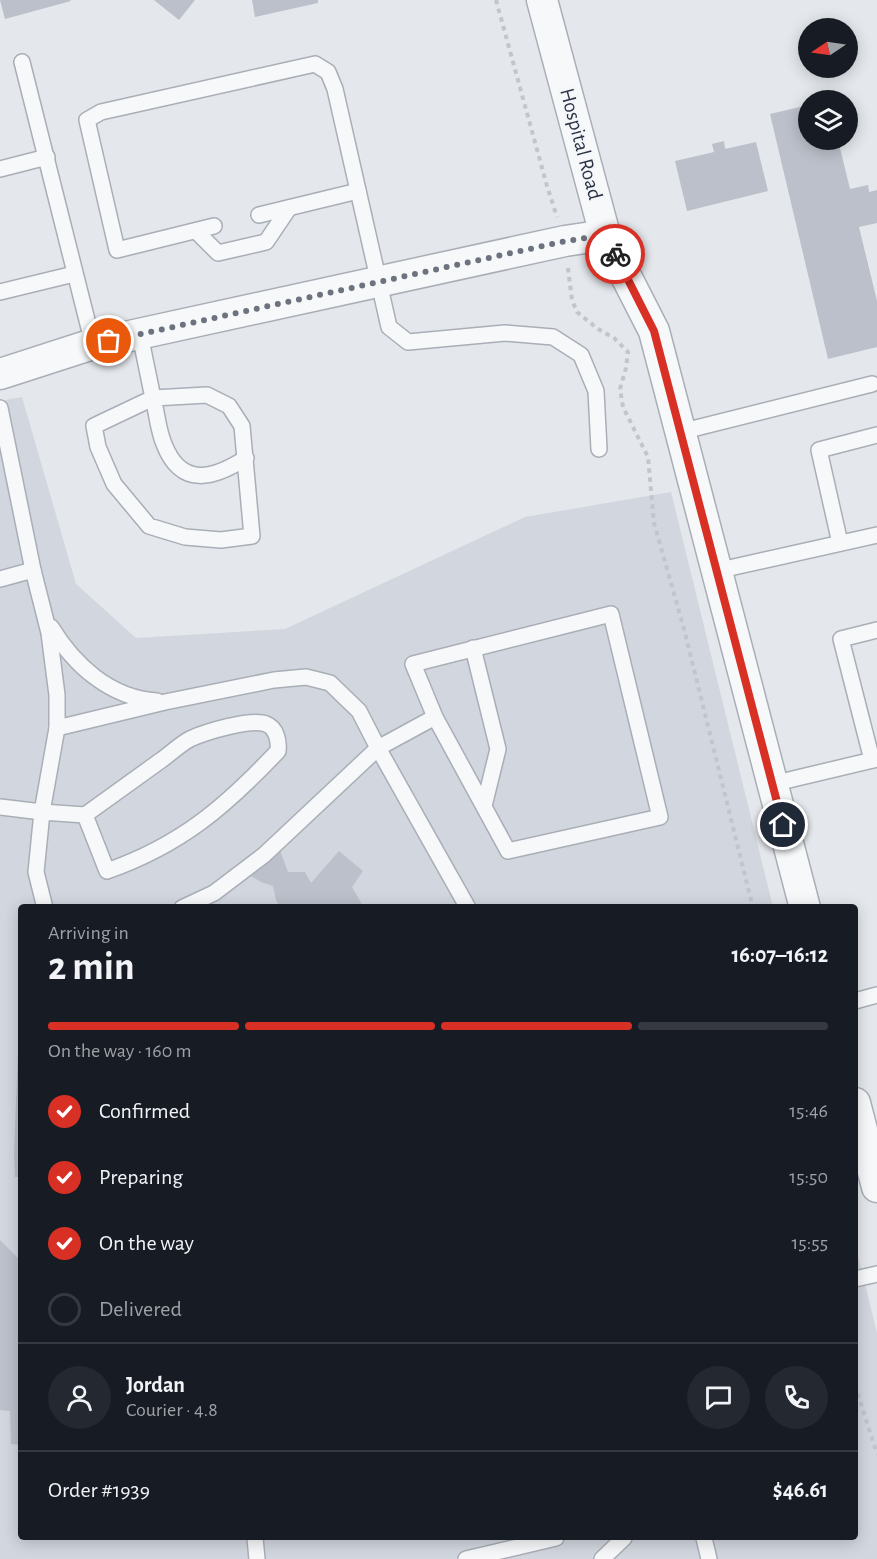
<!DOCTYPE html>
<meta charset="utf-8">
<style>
:root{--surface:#171b24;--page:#242831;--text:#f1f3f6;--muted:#9ea1a6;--line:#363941;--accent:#d93025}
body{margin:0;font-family:"Alegreya Sans",sans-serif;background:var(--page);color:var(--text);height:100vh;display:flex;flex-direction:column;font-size:22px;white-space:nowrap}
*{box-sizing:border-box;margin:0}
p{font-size:20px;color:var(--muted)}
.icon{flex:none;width:33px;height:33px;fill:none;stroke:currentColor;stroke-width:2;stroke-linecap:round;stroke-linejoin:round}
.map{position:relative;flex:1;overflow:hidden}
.drawer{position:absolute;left:18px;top:904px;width:840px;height:636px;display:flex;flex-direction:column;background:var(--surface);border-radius:6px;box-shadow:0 3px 15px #0003}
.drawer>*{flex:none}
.needle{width:39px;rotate:257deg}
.controls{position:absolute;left:798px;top:18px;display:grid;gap:12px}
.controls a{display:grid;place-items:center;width:60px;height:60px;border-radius:50%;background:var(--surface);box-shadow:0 3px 15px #0003;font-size:30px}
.pin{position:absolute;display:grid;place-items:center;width:51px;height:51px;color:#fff;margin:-26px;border:3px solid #fff;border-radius:50%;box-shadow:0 2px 6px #0007}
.courier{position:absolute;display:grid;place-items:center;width:60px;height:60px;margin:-30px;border:4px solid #d93025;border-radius:50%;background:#fff;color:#222;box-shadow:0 2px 8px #0007}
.summary em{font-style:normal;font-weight:700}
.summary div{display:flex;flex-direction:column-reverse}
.summary{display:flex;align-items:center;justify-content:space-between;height:102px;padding:0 30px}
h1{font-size:39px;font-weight:700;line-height:45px}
.bar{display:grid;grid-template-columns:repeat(4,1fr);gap:9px 6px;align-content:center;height:72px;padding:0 30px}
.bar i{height:8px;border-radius:4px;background:var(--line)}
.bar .on{background:var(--accent)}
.bar p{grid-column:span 4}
.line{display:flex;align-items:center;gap:15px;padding:0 30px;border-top:2px solid var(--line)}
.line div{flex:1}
.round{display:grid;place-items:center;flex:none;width:63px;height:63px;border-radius:32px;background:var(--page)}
ol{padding:0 30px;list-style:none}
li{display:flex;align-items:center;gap:18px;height:66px}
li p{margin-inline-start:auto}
li .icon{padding:6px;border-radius:50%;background:var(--accent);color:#fff;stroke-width:4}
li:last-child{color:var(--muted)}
li i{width:33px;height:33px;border:3px solid var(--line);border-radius:50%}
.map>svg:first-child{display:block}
.built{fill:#d2d6de}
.building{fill:#bbc0ca}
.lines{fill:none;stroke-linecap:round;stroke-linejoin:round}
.lane-casing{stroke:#a9aeb7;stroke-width:18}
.street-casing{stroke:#a9aeb7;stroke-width:33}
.path{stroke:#c2c5cb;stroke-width:4;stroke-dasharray:4.5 4.5;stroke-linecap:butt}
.lane{stroke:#f7f8fa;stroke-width:15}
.street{stroke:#f7f8fa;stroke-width:30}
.done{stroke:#6c737f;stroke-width:6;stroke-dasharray:0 10.8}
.route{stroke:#d93025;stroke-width:8}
.labels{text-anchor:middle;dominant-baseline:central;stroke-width:5;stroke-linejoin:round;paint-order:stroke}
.street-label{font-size:21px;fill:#2b3445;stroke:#f4f6f9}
</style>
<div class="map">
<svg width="877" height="1559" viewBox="0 0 877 1559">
<rect width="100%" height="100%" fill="#e4e7ec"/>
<path class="built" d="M22,397L76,584L136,638L285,629L525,517L671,492L773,907L21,908V1538H855V1243L877,1333V1559H0V401Z"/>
<g class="building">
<path d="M0,0H70L71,1L5,19Z"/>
<path d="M154,0H195L179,20Z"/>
<path d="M252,0H318V3L255,17Z"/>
<path d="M808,105V140H838L850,189L868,185L869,192L877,190V223L859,227L877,301V347L828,359L770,114Z"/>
<path d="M724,141L725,149L756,142L768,191L687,211L675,161L714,152L712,144Z"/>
<path d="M279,848L288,872H305L311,883L339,851L363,871L352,887L364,908H280L276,900L273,886L261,882L251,876L261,862Z"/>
<path d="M19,1024H21V1177H15L14,1154Z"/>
<path d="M0,1240L21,1261V1445L11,1444L10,1411L0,1410Z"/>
</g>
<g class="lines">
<defs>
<g id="lane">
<path d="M22,62L93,344"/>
<path d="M0,169L47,157"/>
<path d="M259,215L358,191"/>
<path d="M214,226L117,250L87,120L101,112L315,64L328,72L335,89L389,327L408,342L505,333L553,337L581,355L596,391L599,449"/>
<path d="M196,231L218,253L266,242L289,208"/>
<path d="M0,292L74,274"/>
<path d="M140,335L153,398L94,426L98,447L114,484L149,526L185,537L221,540L252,536L242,426L229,406L207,395L153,398C157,413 158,430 164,444C181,488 213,479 246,458"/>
<path d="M0,408L33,570L49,633L57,695V728L165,702L274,680L306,677L330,683L359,711L378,748L468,908"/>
<path d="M680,432L872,384"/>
<path d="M840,543L819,450L877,435"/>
<path d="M716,571L877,535"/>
<path d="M0,579L33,570"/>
<path d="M51,627C74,665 110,698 157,701"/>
<path d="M473,648L498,749L484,806"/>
<path d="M872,760L841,639L877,630"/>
<path d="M772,784L877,759"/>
<path d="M0,807L42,812L57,728"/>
<path d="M45,908L36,872L42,812L85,815L107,871C181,845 225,807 278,751C279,742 277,728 266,724C251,718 205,732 190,739C179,745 170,754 160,761C135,779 110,797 85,815"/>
<path d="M182,908L214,893L264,855L378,748L435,717L413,664L611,614L660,817L508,851L435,717"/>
<path d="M855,1001L877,995"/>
<path d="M855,1279L877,1274"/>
<path d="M255,1538L257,1559"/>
<path d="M704,1538L709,1559"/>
<path d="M466,1559L556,1538"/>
<path d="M602,1559L624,1538"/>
</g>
<g id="street">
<path d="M542,0L605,235L654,331L805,908"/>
<path d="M0,374L93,344L565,241L605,235"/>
<path d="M855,1103L877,1187"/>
</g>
</defs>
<use href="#lane" class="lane-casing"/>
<use href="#street" class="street-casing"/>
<g class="path">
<path d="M496,0L547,186L557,217"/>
<path d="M568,268L572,300L577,312L598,329L614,338L628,352L626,368L620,389L623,407L648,457L654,523L684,629L753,908"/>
<path d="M855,1306V1310"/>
<path d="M855,1385L877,1454"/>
</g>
<use href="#lane" class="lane"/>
<use href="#street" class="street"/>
</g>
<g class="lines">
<path class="done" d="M109,341L566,241L605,235L615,254"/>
<path class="route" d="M615,254L654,331L783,825"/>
</g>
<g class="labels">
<g class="street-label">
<text transform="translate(581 144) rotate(75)">Hospital Road</text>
</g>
</g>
</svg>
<div class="controls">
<a><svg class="needle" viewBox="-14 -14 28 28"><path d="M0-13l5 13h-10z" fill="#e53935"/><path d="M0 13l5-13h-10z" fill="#9ea1a6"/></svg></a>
<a><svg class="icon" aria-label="layers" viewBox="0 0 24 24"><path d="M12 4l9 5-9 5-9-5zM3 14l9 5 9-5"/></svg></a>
</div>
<div class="pin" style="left:109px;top:341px;background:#ea580c"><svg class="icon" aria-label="bag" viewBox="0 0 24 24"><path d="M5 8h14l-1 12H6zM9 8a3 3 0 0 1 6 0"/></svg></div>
<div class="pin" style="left:783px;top:825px;background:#1f2937"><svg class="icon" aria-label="home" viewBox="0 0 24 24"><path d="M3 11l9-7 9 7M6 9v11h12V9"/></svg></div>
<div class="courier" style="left:615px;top:254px"><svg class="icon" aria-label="bike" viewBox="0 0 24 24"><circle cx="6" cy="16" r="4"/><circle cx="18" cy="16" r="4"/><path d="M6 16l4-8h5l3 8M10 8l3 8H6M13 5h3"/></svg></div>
<section class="drawer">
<div class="summary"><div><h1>2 min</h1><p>Arriving in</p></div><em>16:07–16:12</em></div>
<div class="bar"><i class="on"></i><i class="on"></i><i class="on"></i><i></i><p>On the way · 160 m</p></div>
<ol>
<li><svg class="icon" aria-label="check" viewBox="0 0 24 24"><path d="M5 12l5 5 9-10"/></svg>Confirmed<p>15:46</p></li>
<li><svg class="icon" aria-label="check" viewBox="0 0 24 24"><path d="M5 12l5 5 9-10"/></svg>Preparing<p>15:50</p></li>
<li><svg class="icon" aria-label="check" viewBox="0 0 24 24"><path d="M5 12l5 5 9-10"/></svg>On the way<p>15:55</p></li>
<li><i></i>Delivered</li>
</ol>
<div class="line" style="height:108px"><a class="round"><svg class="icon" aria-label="person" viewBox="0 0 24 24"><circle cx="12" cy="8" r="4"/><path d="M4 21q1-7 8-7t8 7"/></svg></a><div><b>Jordan</b><p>Courier · 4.8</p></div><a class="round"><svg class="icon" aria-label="chat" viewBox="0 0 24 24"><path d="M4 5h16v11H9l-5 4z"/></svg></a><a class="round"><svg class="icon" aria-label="phone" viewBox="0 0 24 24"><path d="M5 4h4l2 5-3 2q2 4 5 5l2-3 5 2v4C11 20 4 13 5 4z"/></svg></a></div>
<div class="line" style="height:78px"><div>Order #1939</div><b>$46.61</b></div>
</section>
</div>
